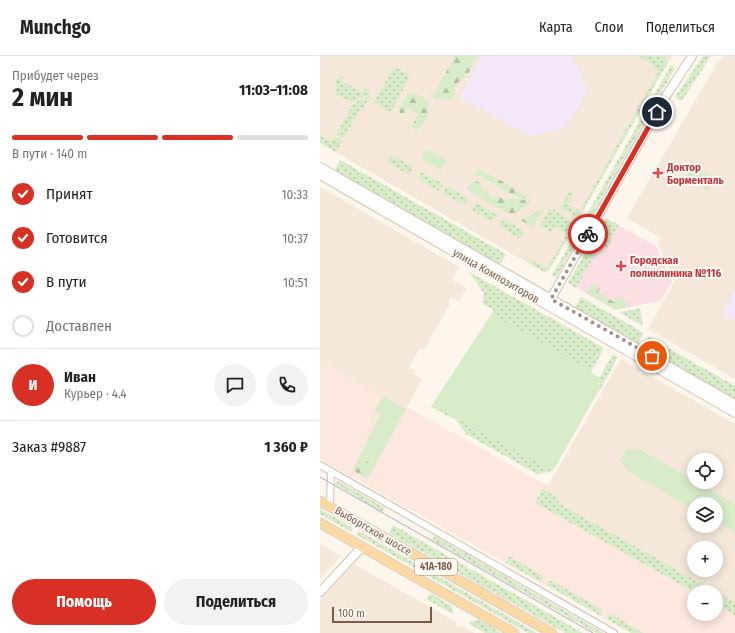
<!DOCTYPE html>
<html lang="ru">
<meta charset="utf-8">
<style>
:root{--surface:#fff;--page:#f2f2f2;--text:#222;--muted:#767676;--line:#e0e0e0;--accent:#d93025}
body{margin:0;font-family:"Fira Sans Condensed",sans-serif;background:var(--page);color:var(--text);height:100vh;display:flex;flex-direction:column;font-size:15px;white-space:nowrap}
*{box-sizing:border-box;margin:0}
p{font-size:13px;color:var(--muted)}
.icon{flex:none;width:22px;height:22px;fill:none;stroke:currentColor;stroke-width:2;stroke-linecap:round;stroke-linejoin:round}
.map{position:relative;flex:1;overflow:hidden}
.sheet{display:flex;flex-direction:column;background:var(--surface);width:320px}
.sheet>*{flex:none}
.buttons{position:absolute;left:367px;top:397px;display:grid;gap:8px}
.buttons a{display:grid;place-items:center;width:36px;height:36px;border-radius:50%;background:var(--surface);box-shadow:0 2px 10px #0003;font-size:20px}
.scale{position:absolute;left:12px;bottom:10px;width:100px;box-sizing:border-box;padding-left:4px;border:2px solid #7a5c4d;border-top:0;font-size:11px;line-height:14px;white-space:nowrap;color:#7a5c4d;-webkit-text-stroke:3px #fffaf3;paint-order:stroke}
.pin{position:absolute;display:grid;place-items:center;width:34px;height:34px;color:#fff;margin:-17px;border:2px solid #fff;border-radius:50%;box-shadow:0 1px 4px #0007}
.courier{position:absolute;display:grid;place-items:center;width:40px;height:40px;margin:-20px;border:3px solid #d93025;border-radius:50%;background:#fff;color:#222;box-shadow:0 1px 5px #0007}
.head em{font-style:normal;font-weight:700}
.head div{display:flex;flex-direction:column-reverse}
.head{display:flex;align-items:center;justify-content:space-between;height:68px;padding:0 12px}
h1{font-size:26px;font-weight:700;line-height:30px}
.bar{display:grid;grid-template-columns:repeat(4,1fr);gap:6px 4px;align-content:center;height:48px;padding:0 12px}
.bar i{height:5px;border-radius:3px;background:var(--line)}
.bar .on{background:var(--accent)}
.bar p{grid-column:span 4}
.line{display:flex;align-items:center;gap:10px;padding:0 12px;border-top:1px solid var(--line)}
.line div{flex:1}
.round{display:grid;place-items:center;flex:none;width:42px;height:42px;border-radius:21px;background:var(--page)}
ol{padding:0 12px;list-style:none}
li{display:flex;align-items:center;gap:12px;height:44px}
li p{margin-inline-start:auto}
li .icon{padding:4px;border-radius:50%;background:var(--accent);color:#fff;stroke-width:4}
li:last-child{color:var(--muted)}
li i{width:22px;height:22px;border:2px solid var(--line);border-radius:50%}
.button{display:flex;gap:8px;margin-top:auto;padding:8px 12px}
.button a{flex:1;height:46px;border-radius:24px;background:var(--accent);color:#fff;font-size:16px;font-weight:700;line-height:46px;text-align:center}
.button a+a{background:var(--page);color:var(--text)}
header{display:flex;align-items:center;gap:24px;box-sizing:border-box;height:56px;padding:0 20px;background:var(--surface);border-bottom:1px solid var(--line)}
header strong{font-size:19px}
nav{display:flex;gap:22px;margin-inline-start:auto;font-size:14px}
main{display:flex;flex:1;min-height:0}
.map>svg:first-child{display:block}
.residential{fill:#f5e8da;fill-rule:evenodd}
.commercial{fill:#fde8e0}
.education{fill:#f3e8fa}
.medical{fill:#fbdfe3}
.grass{fill:url(#grass-dots)}
.forest{fill:url(#forest-firs)}
.park{fill:#d8ecc9}
.lines{fill:none;stroke-linecap:round;stroke-linejoin:round}
.street-casing{stroke:#d1beb0;stroke-width:8}
.secondary-casing{stroke:#d6c0b0;stroke-width:10}
.primary-casing{stroke:#dad1cd;stroke-width:11}
.street{stroke:#fff;stroke-width:6}
.secondary{stroke:#fff;stroke-width:8}
.primary{stroke:#fbd9a5;stroke-width:9}
.tram{stroke:#b9a8c9;stroke-width:1}
.done{stroke:#a89285;stroke-width:4;stroke-dasharray:0 7.2}
.route{stroke:#d93025;stroke-width:5}
.health-dot{fill:#e0444e;stroke:#fffaf3;stroke-width:1.5}
.labels{text-anchor:middle;dominant-baseline:central;stroke-width:4;stroke-linejoin:round;paint-order:stroke}
.shield{fill:#fffaf3;stroke:#a28b7f;stroke-width:1}
.shield-label{font-size:10px;font-weight:bold;fill:#7a5c4d}
.health-label{font-size:11px;font-weight:bold;fill:#be3a42;stroke:#fffaf3;text-anchor:start}
.street-label{font-size:11px;fill:#7a5c4d;stroke:#fffaf3}
</style>
<header>
<strong>Munchgo</strong>
<nav><a>Карта</a><a>Слои</a><a>Поделиться</a></nav>
</header>
<main>
<section class="sheet">
<div class="head"><div><h1>2 мин</h1><p>Прибудет через</p></div><em>11:03–11:08</em></div>
<div class="bar"><i class="on"></i><i class="on"></i><i class="on"></i><i></i><p>В пути · 140 m</p></div>
<ol>
<li><svg class="icon" aria-label="check" viewBox="0 0 24 24"><path d="M5 12l5 5 9-10"/></svg>Принят<p>10:33</p></li>
<li><svg class="icon" aria-label="check" viewBox="0 0 24 24"><path d="M5 12l5 5 9-10"/></svg>Готовится<p>10:37</p></li>
<li><svg class="icon" aria-label="check" viewBox="0 0 24 24"><path d="M5 12l5 5 9-10"/></svg>В пути<p>10:51</p></li>
<li><i></i>Доставлен</li>
</ol>
<div class="line" style="height:72px"><b class="round" style="background:var(--accent);color:#fff">И</b><div><b>Иван</b><p>Курьер · 4.4</p></div><a class="round"><svg class="icon" aria-label="chat" viewBox="0 0 24 24"><path d="M4 5h16v11H9l-5 4z"/></svg></a><a class="round"><svg class="icon" aria-label="phone" viewBox="0 0 24 24"><path d="M5 4h4l2 5-3 2q2 4 5 5l2-3 5 2v4C11 20 4 13 5 4z"/></svg></a></div>
<div class="line" style="height:52px"><div>Заказ #9887</div><b>1 360 ₽</b></div>
<div class="button"><a>Помощь</a><a>Поделиться</a></div>
</section>
<div class="map">
<svg width="415" height="577" viewBox="0 0 415 577">
<defs>
<pattern id="grass-dots" width="8" height="8" patternUnits="userSpaceOnUse"><rect width="8" height="8" fill="#d8ecc9"/><path d="M2 2h.1M6 6h.1" fill="none" stroke="#b4c2a5" stroke-width="1.8" stroke-linecap="round"/></pattern>
<pattern id="forest-firs" width="22" height="20" patternUnits="userSpaceOnUse"><rect width="22" height="20" fill="#d8ecc9"/><path d="M5 1l3.5 6h-7zM16 11l3.5 6h-7z" fill="#b4c2a5"/></pattern>
</defs>
<rect width="100%" height="100%" fill="#fdf6ec"/>
<g class="residential">
<path d="M0,0H352L225,217L0,87Z"/>
<path d="M404,0H415V323L328,273L354,226L338,187L341,182L307,162L396,9Z"/>
<path d="M0,131L139,211L132,223L147,232L139,246L131,241L128,247L130,248L104,294L100,292L89,311L95,315L93,318L102,323L55,410L39,401L43,394L49,365L62,341L0,305Z"/>
<path d="M301,303L415,368V559L396,548V536H374L215,446L225,428L228,430ZM374,404H396V426H374ZM374,448H396V470H374ZM374,492H396V514H374Z"/>
<path d="M0,488L21,500L0,523Z"/>
<path d="M34,508L136,566V569L138,571L141,572L144,571L154,577H0V544Z"/>
</g>
<path class="commercial" d="M0,305L63,341L49,365L43,394L40,401L55,409L87,351L225,428L215,447L374,536V558H396V548L415,559V577H311L0,403Z"/>
<g class="education">
<path d="M162,0H252L267,34L246,71L212,81L140,41Z"/>
<path d="M415,233V264L402,257Z"/>
</g>
<path class="medical" d="M285,162L336,190L352,226L340,245L295,254L248,227Z"/>
<g class="grass">
<path d="M318,0H344L348,6L259,162L240,152L249,136L254,138L248,148L260,155L339,15L333,12L334,9Z"/>
<path d="M383,0H391L365,40L360,45L355,41Z"/>
<path d="M351,9L355,12L267,167H265L263,166Z"/>
<path d="M77,12L88,18L90,21L72,54L68,56L54,46L73,13Z"/>
<path d="M23,21L21,25L42,36L45,31L48,33L51,37L32,46L14,37L17,32L15,25L17,23Z"/>
<path d="M51,38L43,53L41,52L23,83L16,79L33,48Z"/>
<path d="M0,79L12,86L15,81L22,85L16,96L0,87Z"/>
<path d="M72,99L93,111L89,119L68,106Z"/>
<path d="M20,104L186,198L180,209L14,115Z"/>
<path d="M102,116L123,128L119,135L98,123Z"/>
<path d="M127,130L148,142L144,149L123,137Z"/>
<path d="M156,147L177,159L172,166L152,154Z"/>
<path d="M233,153L256,168L229,214L225,216L207,206L208,203L227,212L247,178L235,170L231,176L220,169L228,155Z"/>
<path d="M285,162L299,169L287,192L273,184Z"/>
<path d="M183,163L204,175L200,183L179,170Z"/>
<path d="M260,171L263,174L236,222L232,219Z"/>
<path d="M271,187L279,192L256,232L248,227Z"/>
<path d="M149,216L284,292L272,315L268,313L236,406L230,416L217,418L146,378L136,364L111,351L174,254L163,248V236Z"/>
<path d="M261,241L324,277L318,287L255,252Z"/>
<path d="M320,252L323,270L300,257L301,256Z"/>
<path d="M329,281L415,330V343L323,291Z"/>
<path d="M293,298L298,301L280,334H279L280,323L279,322Z"/>
<path d="M18,425L65,452L62,456L15,428Z"/>
<path d="M222,433L240,443L238,447L396,536H374L215,447Z"/>
<path d="M0,453L33,472L31,476L0,458Z"/>
<path d="M73,469L263,577H245L69,477Z"/>
<path d="M39,475L217,577H208L37,479Z"/>
<path d="M115,480L284,577H276L112,484Z"/>
<path d="M189,500L223,520L221,526L186,507Z"/>
<path d="M231,524L281,553L282,555L281,560L227,529L230,525Z"/>
<path d="M396,536L415,547V559L396,548Z"/>
<path d="M112,538L132,550L133,558L106,543L109,539Z"/>
<path d="M291,558L323,577H311L288,564L287,562L289,559Z"/>
<path d="M158,563L181,577H165L148,567Z"/>
</g>
<g class="forest">
<path d="M135,0H159C152,4 153,11 149,16C141,26 134,25 134,41L128,45L111,41L107,38L113,39Z"/>
<path d="M89,36L103,41L108,46V61L97,75L92,71L98,58L88,52L83,58L79,56L80,51Z"/>
<path d="M158,113L182,125L211,143C191,144 180,128 163,122L162,120H157L155,118Z"/>
<path d="M154,124L160,127L161,133L167,136L169,139L172,141L175,140L187,144C194,141 206,144 212,147L193,158L186,157L181,153L168,147L150,135L148,132Z"/>
<path d="M225,152L212,172L201,164Z"/>
<path d="M273,228L280,232L278,236L294,246L297,241L308,247L306,251L296,254L266,236Z"/>
<path d="M39,401L55,410L47,423L34,415L33,413Z"/>
</g>
<g class="park">
<path d="M106,93L127,104L121,114L101,103Z"/>
<path d="M373,109L396,122L388,135L365,122Z"/>
<path d="M172,258L272,315L271,317L280,322L279,334L233,415L112,349Z"/>
<path d="M63,340L86,353L55,410L39,401L61,358L55,354Z"/>
<path d="M306,393L321,394L415,448V476L396,465V448H374V453L309,416L300,404Z"/>
</g>
<g class="lines">
<defs>
<g id="street">
<path d="M0,409L294,577"/>
<path d="M10,450L11,415"/>
</g>
<g id="secondary">
<path d="M0,111L415,348"/>
<path d="M0,119L415,357"/>
<path d="M229,246L344,43L372,0"/>
<path d="M0,536L42,491"/>
</g>
<g id="primary">
<path d="M0,445L232,577"/>
<path d="M0,467L194,577"/>
</g>
</defs>
<use href="#street" class="street-casing"/>
<use href="#secondary" class="secondary-casing"/>
<use href="#primary" class="primary-casing"/>
<use href="#street" class="street"/>
<use href="#secondary" class="secondary"/>
<use href="#primary" class="primary"/>
<path class="tram" d="M0,421L273,577"/>
</g>
<g class="lines">
<path class="done" d="M268,178L231,243L332,300"/>
<path class="route" d="M268,178L337,56"/>
</g>
<g class="health-dot">
<path d="M336 111h4v4h4v4h-4v4h-4v-4h-4v-4h4z"/>
<path d="M299 204h4v4h4v4h-4v4h-4v-4h-4v-4h4z"/>
</g>
<g class="labels">
<rect class="shield" x="95" y="503" width="42" height="16" rx="3"/>
<g class="shield-label">
<text x="116" y="511">41А-180</text>
</g>
<g class="health-label">
<text x="347" y="111">Доктор<tspan x="347" dy="13">Борменталь</tspan></text>
<text x="310" y="204">Городская<tspan x="310" dy="13">поликлиника №116</tspan></text>
</g>
<g class="street-label">
<text transform="translate(176 220) rotate(30)">улица Композиторов</text>
<text transform="translate(53 475) rotate(30)">Выборгское шоссе</text>
</g>
</g>
</svg>
<div class="buttons">
<a><svg class="icon" aria-label="locate" viewBox="0 0 24 24"><circle cx="12" cy="12" r="6"/><path d="M12 2v4M12 18v4M2 12h4M18 12h4"/></svg></a>
<a><svg class="icon" aria-label="layers" viewBox="0 0 24 24"><path d="M12 4l9 5-9 5-9-5zM3 14l9 5 9-5"/></svg></a>
<a>+</a>
<a>−</a>
</div>
<div class="scale">100 m</div>
<div class="pin" style="left:332px;top:300px;background:#ea580c"><svg class="icon" aria-label="bag" viewBox="0 0 24 24"><path d="M5 8h14l-1 12H6zM9 8a3 3 0 0 1 6 0"/></svg></div>
<div class="pin" style="left:337px;top:56px;background:#1f2937"><svg class="icon" aria-label="home" viewBox="0 0 24 24"><path d="M3 11l9-7 9 7M6 9v11h12V9"/></svg></div>
<div class="courier" style="left:268px;top:178px"><svg class="icon" aria-label="bike" viewBox="0 0 24 24"><circle cx="6" cy="16" r="4"/><circle cx="18" cy="16" r="4"/><path d="M6 16l4-8h5l3 8M10 8l3 8H6M13 5h3"/></svg></div>
</div>
</main>
